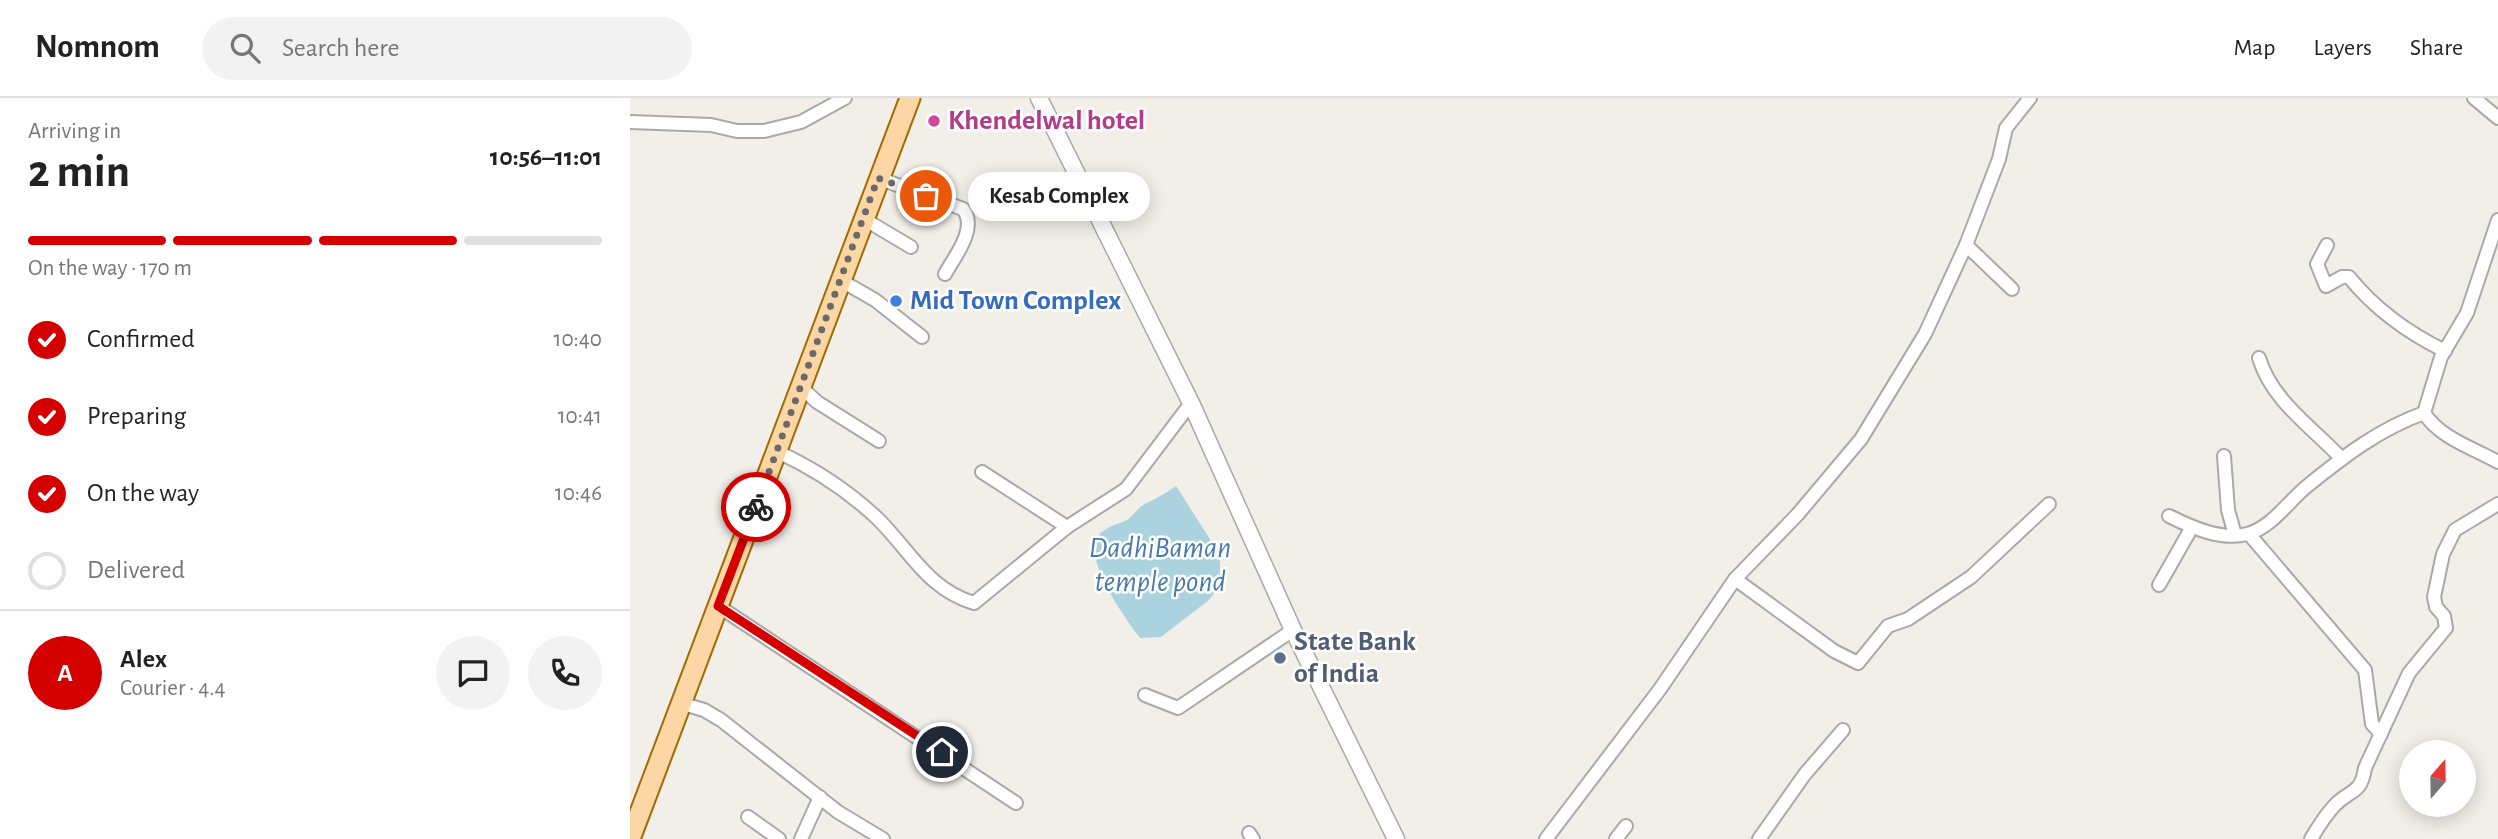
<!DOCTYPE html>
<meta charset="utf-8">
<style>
:root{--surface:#fff;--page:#f2f2f2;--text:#222;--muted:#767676;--line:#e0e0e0;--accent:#d40000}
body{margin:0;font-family:"Alegreya Sans",sans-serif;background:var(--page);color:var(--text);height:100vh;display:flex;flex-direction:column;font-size:26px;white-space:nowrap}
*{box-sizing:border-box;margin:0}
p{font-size:23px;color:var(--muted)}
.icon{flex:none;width:38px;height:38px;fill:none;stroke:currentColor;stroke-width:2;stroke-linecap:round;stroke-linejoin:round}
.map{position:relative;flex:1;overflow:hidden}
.sheet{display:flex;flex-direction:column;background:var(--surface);width:630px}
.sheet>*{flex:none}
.needle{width:46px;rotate:20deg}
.tools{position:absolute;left:1769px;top:642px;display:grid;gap:14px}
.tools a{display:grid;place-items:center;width:77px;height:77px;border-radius:50%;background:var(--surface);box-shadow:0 4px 18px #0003;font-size:35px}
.pin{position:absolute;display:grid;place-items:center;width:60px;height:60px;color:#fff;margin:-30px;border:4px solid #fff;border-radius:50%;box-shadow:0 2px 7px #0007}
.courier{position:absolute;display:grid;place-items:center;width:70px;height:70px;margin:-35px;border:5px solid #d40000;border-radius:50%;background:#fff;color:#222;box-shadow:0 2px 9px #0007}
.bubble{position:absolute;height:49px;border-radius:24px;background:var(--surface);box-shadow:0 4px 18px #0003;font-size:23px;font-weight:700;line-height:49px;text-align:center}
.headline em{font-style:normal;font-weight:700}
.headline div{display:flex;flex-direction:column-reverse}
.headline{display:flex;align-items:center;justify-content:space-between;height:119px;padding:0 28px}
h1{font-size:46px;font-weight:700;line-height:52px}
.bar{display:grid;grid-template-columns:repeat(4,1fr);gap:10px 7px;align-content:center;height:84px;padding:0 28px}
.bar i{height:9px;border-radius:5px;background:var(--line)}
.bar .current{background:var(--accent)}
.bar p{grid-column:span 4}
.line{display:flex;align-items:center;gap:18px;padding:0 28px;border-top:2px solid var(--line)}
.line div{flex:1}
.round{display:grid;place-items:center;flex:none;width:74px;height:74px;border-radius:37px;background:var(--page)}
ol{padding:0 28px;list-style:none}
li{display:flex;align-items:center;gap:21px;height:77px}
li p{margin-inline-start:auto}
li .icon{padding:7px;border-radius:50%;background:var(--accent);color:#fff;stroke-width:4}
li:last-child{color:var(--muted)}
li i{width:38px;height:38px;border:4px solid var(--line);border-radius:50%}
header{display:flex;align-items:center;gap:42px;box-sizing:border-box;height:98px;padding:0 35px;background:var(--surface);border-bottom:2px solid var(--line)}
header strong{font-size:33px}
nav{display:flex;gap:38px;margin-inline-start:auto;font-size:24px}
.search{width:490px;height:63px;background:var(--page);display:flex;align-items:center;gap:18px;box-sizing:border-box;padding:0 24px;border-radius:38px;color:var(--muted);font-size:26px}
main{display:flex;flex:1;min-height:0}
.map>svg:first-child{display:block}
.water{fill:#aad3df}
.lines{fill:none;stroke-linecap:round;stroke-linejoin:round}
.minor-casing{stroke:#a9a9a9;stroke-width:16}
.tertiary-casing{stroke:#a9a9a9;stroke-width:19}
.primary-casing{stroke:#a06b00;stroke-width:23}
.minor{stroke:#fff;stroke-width:12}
.tertiary{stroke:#fff;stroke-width:16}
.primary{stroke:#fcd6a4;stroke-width:19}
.done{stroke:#6b6a68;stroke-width:7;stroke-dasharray:0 12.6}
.route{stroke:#d40000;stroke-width:9}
.hotel-dot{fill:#d1479c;stroke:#fff;stroke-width:2.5}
.shop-dot{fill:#3f7fe0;stroke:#fff;stroke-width:2.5}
.service-dot{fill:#5c6f8a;stroke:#fff;stroke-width:2.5}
.labels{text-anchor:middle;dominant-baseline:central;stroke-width:5;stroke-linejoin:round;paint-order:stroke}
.hotel-label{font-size:28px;font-weight:bold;fill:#b23c85;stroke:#fff;text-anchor:start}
.shop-label{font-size:28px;font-weight:bold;fill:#366cbe;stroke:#fff;text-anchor:start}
.service-label{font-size:28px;font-weight:bold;fill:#4e5e75;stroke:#fff;text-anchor:start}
.water-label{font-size:30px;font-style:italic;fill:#4a7aab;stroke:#fff}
</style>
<header>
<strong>Nomnom</strong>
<div class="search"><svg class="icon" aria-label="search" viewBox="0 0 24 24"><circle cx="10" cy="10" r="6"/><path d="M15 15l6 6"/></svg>Search here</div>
<nav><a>Map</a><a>Layers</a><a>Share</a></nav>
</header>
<main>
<section class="sheet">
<div class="headline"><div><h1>2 min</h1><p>Arriving in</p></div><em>10:56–11:01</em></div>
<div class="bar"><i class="current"></i><i class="current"></i><i class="current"></i><i></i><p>On the way · 170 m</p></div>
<ol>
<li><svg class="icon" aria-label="check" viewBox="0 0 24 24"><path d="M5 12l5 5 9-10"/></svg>Confirmed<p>10:40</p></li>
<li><svg class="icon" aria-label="check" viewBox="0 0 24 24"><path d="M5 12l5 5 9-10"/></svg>Preparing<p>10:41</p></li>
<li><svg class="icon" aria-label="check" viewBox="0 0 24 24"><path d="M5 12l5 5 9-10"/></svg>On the way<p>10:46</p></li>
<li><i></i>Delivered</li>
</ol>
<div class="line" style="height:126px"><b class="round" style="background:var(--accent);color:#fff">A</b><div><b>Alex</b><p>Courier · 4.4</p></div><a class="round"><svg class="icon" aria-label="chat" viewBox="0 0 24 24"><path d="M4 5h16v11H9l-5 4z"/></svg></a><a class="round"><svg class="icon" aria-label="phone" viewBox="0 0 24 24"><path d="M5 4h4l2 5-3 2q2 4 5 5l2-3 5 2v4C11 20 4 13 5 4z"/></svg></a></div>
</section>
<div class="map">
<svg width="1868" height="741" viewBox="0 0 1868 741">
<rect width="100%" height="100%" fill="#f2efe9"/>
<path class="water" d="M546,388L590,457V488L579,502L531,539L510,540C496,521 446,454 472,434C479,428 489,426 497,422C503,418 507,411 513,407C525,401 535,396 546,388Z"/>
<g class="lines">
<defs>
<g id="minor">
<path d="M1844,0L1868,20"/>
<path d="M0,24L81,27L107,33H134L171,24L215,0"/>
<path d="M248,80L333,111C348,130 325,158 315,176"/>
<path d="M234,121L281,149"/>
<path d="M1868,122L1837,215L1811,259L1794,315C1810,340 1843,350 1868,364"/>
<path d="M1336,147L1382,191"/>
<path d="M1697,147L1687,166L1696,188L1712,179H1719C1745,211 1778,235 1815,253"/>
<path d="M210,182L245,202L292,239"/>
<path d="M1629,260C1642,303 1682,329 1712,361"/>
<path d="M171,289L187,304L249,343"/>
<path d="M148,354C185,371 217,392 247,420C279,451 298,492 344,505L437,429L496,391L561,305"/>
<path d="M1594,358L1598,412L1605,437"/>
<path d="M352,374L437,429"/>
<path d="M1539,418C1561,429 1591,443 1617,436C1641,430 1657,405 1676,389C1713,359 1749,331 1794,315"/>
<path d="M1619,436L1735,572L1742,626L1751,636"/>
<path d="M1105,481L1204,553L1228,565L1258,528L1278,521L1341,479L1419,406"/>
<path d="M1529,487L1562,429"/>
<path d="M88,508L386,705"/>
<path d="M515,597L548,610L663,532"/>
<path d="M50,605L74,612L91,622L208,714L253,741"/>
<path d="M118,719L149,741"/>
<path d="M619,735L623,741"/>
<path d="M171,741L190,699"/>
<path d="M916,741L1030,591L1105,481L1168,416L1231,341L1295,236L1336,147L1369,61L1376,30L1400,0"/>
<path d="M986,741L996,728"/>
<path d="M1129,741L1175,676L1213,632"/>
<path d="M1681,741C1688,729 1695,718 1704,708C1720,691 1731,697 1735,670L1779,575L1816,530L1814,518L1806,509L1804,499L1813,456L1825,432L1868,406"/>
</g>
<path id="tertiary" d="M409,0L561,305L663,532L766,741"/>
<path id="primary" d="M0,741L280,0"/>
</defs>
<use href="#minor" class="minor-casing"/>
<use href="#tertiary" class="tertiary-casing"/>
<use href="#primary" class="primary-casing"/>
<use href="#minor" class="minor"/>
<use href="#tertiary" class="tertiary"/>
<use href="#primary" class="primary"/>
</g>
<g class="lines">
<path class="done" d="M126,409L248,80L296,98"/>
<path class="route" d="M126,409L88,508L312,654"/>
</g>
<circle class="hotel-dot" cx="304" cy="23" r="7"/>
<circle class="shop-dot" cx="266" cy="203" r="7"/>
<circle class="service-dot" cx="650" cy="560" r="7"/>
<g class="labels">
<g class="hotel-label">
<text x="318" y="23">Khendelwal hotel</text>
</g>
<g class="shop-label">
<text x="280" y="203">Mid Town Complex</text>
</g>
<g class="service-label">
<text x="664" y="544">State Bank<tspan x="664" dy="32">of India</tspan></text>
</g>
<g class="water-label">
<text x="530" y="450">DadhiBaman<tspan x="530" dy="34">temple pond</tspan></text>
</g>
</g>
</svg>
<div class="tools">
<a><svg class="needle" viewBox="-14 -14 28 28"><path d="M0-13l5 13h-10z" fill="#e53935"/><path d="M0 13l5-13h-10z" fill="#767676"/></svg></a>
</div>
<div class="pin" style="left:296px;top:98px;background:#ea580c"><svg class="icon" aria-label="bag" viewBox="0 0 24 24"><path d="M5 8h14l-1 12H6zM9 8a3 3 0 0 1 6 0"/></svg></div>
<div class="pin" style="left:312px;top:654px;background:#1f2937"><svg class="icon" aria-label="home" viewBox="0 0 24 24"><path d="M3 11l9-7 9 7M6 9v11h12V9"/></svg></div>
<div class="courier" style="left:126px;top:409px"><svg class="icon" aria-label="bike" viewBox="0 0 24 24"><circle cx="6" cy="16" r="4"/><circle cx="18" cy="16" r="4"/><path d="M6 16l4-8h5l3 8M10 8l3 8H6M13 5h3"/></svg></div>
<div class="bubble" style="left:338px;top:74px;width:182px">Kesab Complex</div>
</div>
</main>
